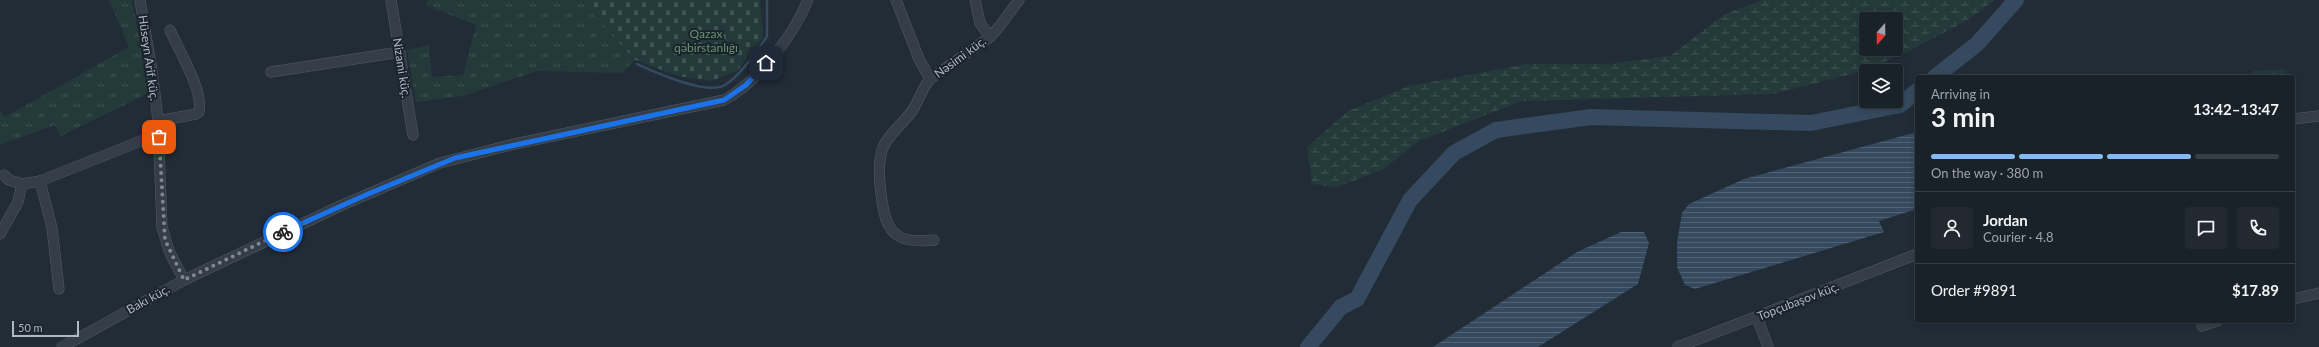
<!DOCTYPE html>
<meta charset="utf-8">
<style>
:root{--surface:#192129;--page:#222931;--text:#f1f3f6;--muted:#9fa3a8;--line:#373e46;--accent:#85b9f3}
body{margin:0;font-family:Lato,sans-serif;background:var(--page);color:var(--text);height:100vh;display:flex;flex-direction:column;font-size:15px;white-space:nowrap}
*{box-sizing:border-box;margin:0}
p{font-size:13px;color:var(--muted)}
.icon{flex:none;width:22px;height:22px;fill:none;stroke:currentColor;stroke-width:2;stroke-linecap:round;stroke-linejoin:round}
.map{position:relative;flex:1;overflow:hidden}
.sheet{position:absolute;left:1915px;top:75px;width:380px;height:248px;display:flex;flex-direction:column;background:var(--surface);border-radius:4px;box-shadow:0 2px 6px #0003,0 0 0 1px var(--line)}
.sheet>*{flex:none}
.needle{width:26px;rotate:200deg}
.fabs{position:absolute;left:1859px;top:12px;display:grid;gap:8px}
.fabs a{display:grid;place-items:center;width:44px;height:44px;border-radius:4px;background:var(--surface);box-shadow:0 2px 6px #0003,0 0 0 1px var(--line);font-size:20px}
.scale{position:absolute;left:12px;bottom:10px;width:67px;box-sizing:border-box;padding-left:4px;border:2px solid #afb9c4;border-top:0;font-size:11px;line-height:14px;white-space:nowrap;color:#afb9c4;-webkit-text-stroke:3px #1a232c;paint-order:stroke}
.pin{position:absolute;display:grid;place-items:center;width:34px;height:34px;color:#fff;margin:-17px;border-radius:8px;box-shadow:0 2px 6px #0006}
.courier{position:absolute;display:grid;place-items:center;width:40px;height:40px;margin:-20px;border:3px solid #1a73e8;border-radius:50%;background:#fff;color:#222;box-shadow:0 1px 5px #0007}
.summary em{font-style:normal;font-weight:700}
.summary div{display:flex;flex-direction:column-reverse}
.summary{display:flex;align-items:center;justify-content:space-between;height:68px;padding:0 16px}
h1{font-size:26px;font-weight:700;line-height:30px}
.bar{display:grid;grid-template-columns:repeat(4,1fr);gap:6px 4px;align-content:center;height:48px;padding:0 16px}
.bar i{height:5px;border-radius:3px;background:var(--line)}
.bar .selected{background:var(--accent)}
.bar p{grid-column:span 4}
.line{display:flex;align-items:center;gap:10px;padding:0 16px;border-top:1px solid var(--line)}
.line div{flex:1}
.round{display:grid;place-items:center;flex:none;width:42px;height:42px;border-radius:4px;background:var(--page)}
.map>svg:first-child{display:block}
.grass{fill:url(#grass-tufts)}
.wetland{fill:url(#wetland-marsh);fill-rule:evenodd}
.cemetery{fill:url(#cemetery-stones)}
.water{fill:url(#water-rules)}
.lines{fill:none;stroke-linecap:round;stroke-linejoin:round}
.stream{stroke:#354a5e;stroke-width:2.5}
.river{stroke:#354a5e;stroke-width:16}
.street-casing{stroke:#525c65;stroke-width:11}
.street{stroke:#353e47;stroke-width:10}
.done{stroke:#7d8893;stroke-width:4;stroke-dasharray:0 7.2}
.route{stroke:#1a73e8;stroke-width:5}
.labels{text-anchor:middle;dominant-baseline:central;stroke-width:4;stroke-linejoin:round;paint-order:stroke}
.park-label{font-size:12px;fill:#68946e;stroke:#1a232c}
.street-label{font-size:12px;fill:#afb9c4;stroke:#1a232c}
</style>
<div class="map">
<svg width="2319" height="347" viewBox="0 0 2319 347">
<defs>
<pattern id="grass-tufts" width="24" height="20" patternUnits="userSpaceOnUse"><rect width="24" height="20" fill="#243939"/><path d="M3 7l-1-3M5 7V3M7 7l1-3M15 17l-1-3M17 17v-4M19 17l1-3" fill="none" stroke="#415454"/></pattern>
<pattern id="wetland-marsh" width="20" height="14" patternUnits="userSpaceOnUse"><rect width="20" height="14" fill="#243939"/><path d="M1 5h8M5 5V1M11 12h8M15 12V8" fill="none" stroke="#415454"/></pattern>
<pattern id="cemetery-stones" width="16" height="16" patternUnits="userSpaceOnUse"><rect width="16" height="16" fill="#243939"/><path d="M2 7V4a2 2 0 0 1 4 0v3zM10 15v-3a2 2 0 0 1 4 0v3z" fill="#415454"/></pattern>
<pattern id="water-rules" width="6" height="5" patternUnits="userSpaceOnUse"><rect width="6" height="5" fill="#354a5e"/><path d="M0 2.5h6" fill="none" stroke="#506273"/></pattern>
</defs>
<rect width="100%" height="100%" fill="#212c37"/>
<g class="grass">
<path d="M109,0H132L149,93L61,136L55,125L0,145V111L5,117L129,47Z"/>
<path d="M429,0H580L635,60L622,73L537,71L463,96L416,102L407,50L429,45L432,77L463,75L476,25L425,5Z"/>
<path d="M2286,70L2287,77H2254L2253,71Z"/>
</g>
<path class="wetland" d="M1762,0H1995L1966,21L1905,53L1863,71L1773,94L1522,101L1419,141L1382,170L1337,187L1312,184L1307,147L1348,111L1409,86L1527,64H1609L1670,56L1725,14ZM1866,19H1896V49H1866Z"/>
<path class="cemetery" d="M580,0H760L763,37L737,71L711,81L678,76L635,60Z"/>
<g class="water">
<path d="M1917,132V209L1879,221L1884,232L1695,289L1685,285L1677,267V243L1682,213L1689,204L1744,179Z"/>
<path d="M1621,232H1644L1649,243L1638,284L1538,347H1433L1577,252Z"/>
</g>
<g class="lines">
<path class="stream" d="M637,64C655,72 707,96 725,85C741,75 753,55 764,41L767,36V0"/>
<g class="river">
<path d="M1935,77L1977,44L2016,0"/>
<path d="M1308,347L1341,307L1357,299L1410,200L1454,153L1496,130L1591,117L1811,123L1900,105L1917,91"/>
</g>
<defs>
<g id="street">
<path d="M140,0L153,77L158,121L162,227L169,251L184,280"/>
<path d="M391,0L413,135"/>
<path d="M896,0L919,59L930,79L990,37L980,23L975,0"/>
<path d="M990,37L999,27L1019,0"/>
<path d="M271,72L400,52"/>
<path d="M930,79C922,88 919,101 912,111C903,124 887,135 882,150C878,164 879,179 881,193C885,230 893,245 934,240"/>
<path d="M2293,119L2319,116"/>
<path d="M158,121L196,114L199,112C204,91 179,51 170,30"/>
<path d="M4,175L9,180L22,184L40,181L141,141L159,137"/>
<path d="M40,181L52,228L59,289"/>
<path d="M0,234L18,202L22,184"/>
<path d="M2293,299L2319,293"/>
<path d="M1757,317L1768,347"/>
<path d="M2202,326L2217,321"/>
<path d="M62,347L184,280L340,206L440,163L510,145L724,100C759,81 793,36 808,0"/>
<path d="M1678,347L1917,254"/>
</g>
</defs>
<use href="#street" class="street-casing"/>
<use href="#street" class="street"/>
</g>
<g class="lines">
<path class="done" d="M159,137L165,240L184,280L283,232"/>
<path class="route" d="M283,232L368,194L455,158L724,100L746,85L766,63"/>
</g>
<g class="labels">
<g class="park-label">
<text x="706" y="33">Qazax<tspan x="706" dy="14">qəbirstanlığı</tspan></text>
</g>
<g class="street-label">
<text transform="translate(960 57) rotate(-36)">Nəsimi küç.</text>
<text transform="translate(149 58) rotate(82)">Hüseyn Arif küç.</text>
<text transform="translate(402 68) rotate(81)">Nizami küç.</text>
<text transform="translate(148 299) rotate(-29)">Bakı küç.</text>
<text transform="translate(1798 301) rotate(-21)">Topçubaşov küç.</text>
</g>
</g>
</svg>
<div class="fabs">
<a><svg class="needle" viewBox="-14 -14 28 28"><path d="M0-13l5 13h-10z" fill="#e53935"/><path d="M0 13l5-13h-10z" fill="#9fa3a8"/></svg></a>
<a><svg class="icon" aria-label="layers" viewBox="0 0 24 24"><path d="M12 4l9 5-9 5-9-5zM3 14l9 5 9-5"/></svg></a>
</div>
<div class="scale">50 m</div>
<div class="pin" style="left:159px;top:137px;background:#ea580c"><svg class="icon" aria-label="bag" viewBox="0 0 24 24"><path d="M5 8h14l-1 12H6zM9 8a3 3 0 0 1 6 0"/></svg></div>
<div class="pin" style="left:766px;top:63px;background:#1f2937"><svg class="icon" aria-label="home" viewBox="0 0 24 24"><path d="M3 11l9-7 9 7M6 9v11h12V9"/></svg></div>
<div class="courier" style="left:283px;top:232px"><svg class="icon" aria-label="bike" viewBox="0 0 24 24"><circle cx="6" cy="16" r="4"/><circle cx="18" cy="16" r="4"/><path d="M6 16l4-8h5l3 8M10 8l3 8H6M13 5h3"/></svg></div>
<section class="sheet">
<div class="summary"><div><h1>3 min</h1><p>Arriving in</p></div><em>13:42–13:47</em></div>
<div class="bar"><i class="selected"></i><i class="selected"></i><i class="selected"></i><i></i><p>On the way · 380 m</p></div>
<div class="line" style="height:72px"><a class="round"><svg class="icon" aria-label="person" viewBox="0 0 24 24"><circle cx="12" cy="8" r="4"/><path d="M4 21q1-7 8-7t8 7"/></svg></a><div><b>Jordan</b><p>Courier · 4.8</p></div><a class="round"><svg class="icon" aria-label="chat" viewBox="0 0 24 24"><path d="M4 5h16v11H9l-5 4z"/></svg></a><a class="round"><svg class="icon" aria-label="phone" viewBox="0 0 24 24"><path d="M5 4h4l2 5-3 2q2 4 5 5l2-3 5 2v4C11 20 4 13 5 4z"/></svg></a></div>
<div class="line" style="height:52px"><div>Order #9891</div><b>$17.89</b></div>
</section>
</div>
